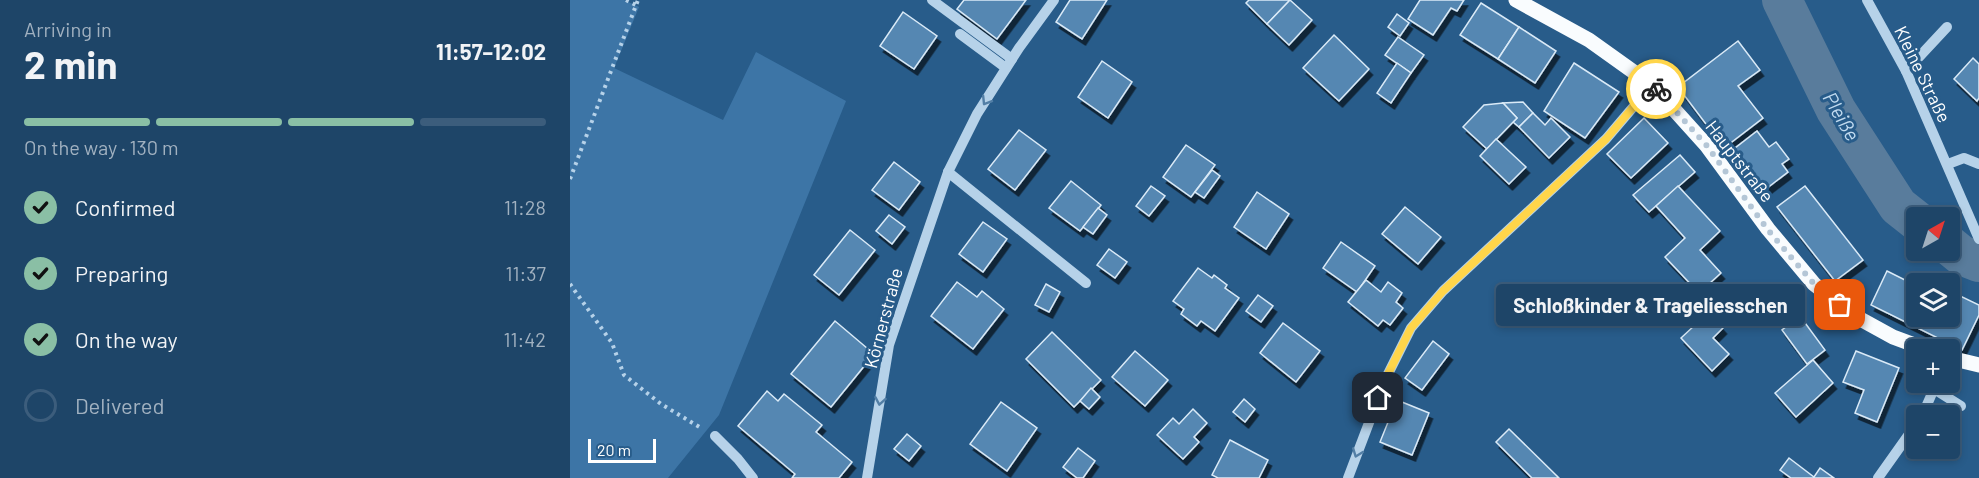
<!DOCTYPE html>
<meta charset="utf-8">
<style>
:root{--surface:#1e4568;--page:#2b4f71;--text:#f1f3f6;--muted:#a1b1c0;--line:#3c5d7c;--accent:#8abfa5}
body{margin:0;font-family:Barlow,sans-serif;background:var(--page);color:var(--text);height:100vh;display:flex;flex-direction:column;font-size:22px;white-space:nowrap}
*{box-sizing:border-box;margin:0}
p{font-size:20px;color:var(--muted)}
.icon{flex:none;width:33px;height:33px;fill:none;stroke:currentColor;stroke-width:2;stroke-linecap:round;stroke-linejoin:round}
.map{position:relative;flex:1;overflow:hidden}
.sheet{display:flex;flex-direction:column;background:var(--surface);width:570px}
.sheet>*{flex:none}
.needle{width:39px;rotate:39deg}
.controls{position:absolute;left:1336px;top:207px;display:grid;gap:12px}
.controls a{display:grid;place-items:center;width:54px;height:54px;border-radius:6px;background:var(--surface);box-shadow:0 3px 9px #0003,0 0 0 2px var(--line);font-size:30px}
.scale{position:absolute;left:18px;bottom:15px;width:68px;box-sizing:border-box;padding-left:6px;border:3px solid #fff;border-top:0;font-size:16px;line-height:21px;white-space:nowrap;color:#fff;-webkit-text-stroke:4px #285c8a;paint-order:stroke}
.pin{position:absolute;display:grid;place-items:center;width:51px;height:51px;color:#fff;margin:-26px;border-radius:12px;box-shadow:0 3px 9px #0006}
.courier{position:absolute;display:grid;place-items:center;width:60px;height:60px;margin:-30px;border:4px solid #ffd54a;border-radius:50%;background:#fff;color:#222;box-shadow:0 2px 8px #0007}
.bubble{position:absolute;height:42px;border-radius:6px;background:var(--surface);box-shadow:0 3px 9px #0003,0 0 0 2px var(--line);font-size:20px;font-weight:700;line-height:42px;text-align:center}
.headline em{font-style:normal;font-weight:700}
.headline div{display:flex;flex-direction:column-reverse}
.headline{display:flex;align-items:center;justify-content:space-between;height:102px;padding:0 24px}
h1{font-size:39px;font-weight:700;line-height:45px}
.bar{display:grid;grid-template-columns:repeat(4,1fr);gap:9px 6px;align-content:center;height:72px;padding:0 24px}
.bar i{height:8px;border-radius:4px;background:var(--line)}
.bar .active{background:var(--accent)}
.bar p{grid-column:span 4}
ol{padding:0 24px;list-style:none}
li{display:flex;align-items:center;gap:18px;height:66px}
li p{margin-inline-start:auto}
li .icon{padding:6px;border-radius:50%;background:var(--accent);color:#111;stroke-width:4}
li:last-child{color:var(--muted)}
li i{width:33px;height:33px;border:3px solid var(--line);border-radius:50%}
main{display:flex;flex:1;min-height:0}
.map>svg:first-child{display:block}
.green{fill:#3d75a6}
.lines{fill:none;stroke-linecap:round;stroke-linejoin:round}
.river{stroke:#597c9c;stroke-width:40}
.building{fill:#5587b2;stroke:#daeaf7;stroke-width:1.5;filter:url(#shadow)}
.path{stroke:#b6d2e9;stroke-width:4;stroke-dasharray:3 4.5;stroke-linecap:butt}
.minor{stroke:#b6d2e9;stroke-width:10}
.major{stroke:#f9fcfe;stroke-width:15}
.oneway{stroke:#537fa6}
.done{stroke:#b4c6d6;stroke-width:6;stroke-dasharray:0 10.8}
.route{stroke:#ffd54a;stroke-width:8}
.labels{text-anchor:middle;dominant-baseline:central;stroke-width:6;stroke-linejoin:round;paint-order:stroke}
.street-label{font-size:18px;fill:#fff;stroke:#285c8a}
.water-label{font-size:20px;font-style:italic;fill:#c2dbf0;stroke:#285c8a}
</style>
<main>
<section class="sheet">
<div class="headline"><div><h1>2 min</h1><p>Arriving in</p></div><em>11:57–12:02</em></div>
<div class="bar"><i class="active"></i><i class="active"></i><i class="active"></i><i></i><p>On the way · 130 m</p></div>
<ol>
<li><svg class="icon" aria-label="check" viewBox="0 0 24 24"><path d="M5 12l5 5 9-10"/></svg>Confirmed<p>11:28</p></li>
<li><svg class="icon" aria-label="check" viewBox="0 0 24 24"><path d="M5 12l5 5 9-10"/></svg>Preparing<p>11:37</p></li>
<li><svg class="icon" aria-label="check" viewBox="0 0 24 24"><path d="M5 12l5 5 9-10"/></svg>On the way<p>11:42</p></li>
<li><i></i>Delivered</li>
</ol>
</section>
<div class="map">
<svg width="1409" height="478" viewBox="0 0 1409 478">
<defs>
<filter id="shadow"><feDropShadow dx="3.5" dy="6" stdDeviation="0" flood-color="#0009"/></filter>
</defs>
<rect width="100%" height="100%" fill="#285c8a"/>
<path class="green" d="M0,0H54L69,7L44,68L153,120L186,52L276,101L149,415L98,478H0Z"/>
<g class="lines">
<g class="river">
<path d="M1212,0L1266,110L1328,206L1347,221"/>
<path d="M1380,246L1391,255L1409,262"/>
</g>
</g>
<g class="building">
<path d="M394,0H456L427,39L387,9Z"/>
<path d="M500,0H537L512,39L486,22Z"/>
<path d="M679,0H720L697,24L676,3Z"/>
<path d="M720,0L742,20L719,45L697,24Z"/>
<path d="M850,0H894L887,11L881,8L863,35L838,19Z"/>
<path d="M911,3L949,27L928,59L890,35Z"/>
<path d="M333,12L367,36L344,69L310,46Z"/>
<path d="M827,14L839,23L830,36L818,27Z"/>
<path d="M949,27L986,51L965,83L928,59Z"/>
<path d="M764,35L799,69L769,101L733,68Z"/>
<path d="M828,37L854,55L841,73L815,55Z"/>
<path d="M1168,41L1190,70L1168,86L1193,118L1154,148L1108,87Z"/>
<path d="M1403,58L1409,64V98L1407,101L1384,79Z"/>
<path d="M532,61L562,82L538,118L508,97Z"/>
<path d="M827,63L841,73L821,103L807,93Z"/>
<path d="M1004,63L1049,92L1015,138L974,111Z"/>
<path d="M953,102L963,113L949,127L943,122L947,118L933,103Z"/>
<path d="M933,103L947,118L917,149L893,127L914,105Z"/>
<path d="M963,113L975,125L981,118L1000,137L979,158L949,127Z"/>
<path d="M1074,118L1098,143L1061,178L1037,154Z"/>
<path d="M449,130L476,150L445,190L418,169Z"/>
<path d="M1187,131L1199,147L1206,142L1219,159L1212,164L1218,172L1192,192L1160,152Z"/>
<path d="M926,139L956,167L939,184L910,156Z"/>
<path d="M616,145L645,165L621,197L593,177Z"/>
<path d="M1110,155L1125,172L1079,212L1063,195Z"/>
<path d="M324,162L350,182L329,210L302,190Z"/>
<path d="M642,170L650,176L634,198L625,192Z"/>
<path d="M501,181L531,205L510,231L479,208Z"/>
<path d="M581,186L595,196L579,216L566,206Z"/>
<path d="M1108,186L1150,231L1130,250L1151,273L1129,293L1095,257L1115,238L1086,206Z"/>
<path d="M1235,186L1293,260L1265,281L1207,207Z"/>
<path d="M687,192L719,214L696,249L664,227Z"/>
<path d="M835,207L871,237L848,264L812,234Z"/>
<path d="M528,208L537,215L523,234L513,227Z"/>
<path d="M319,215L335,227L322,244L306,231Z"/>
<path d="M413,222L437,239L413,272L389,254Z"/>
<path d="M280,230L305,250L269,295L244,275Z"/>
<path d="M771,242L805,266L787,292L753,268Z"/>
<path d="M539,249L557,262L545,278L527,265Z"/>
<path d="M628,268L642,278L644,275L657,285L655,288L669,298L645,331L631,321L627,326L611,314L614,309L603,301Z"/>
<path d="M1317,271L1347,286V316H1380V301L1384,293L1409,305V315L1392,350L1301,305Z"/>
<path d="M796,280L811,292L818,282L832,293L826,302L833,308L820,325L813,320L808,326L778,302Z"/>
<path d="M387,282L407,297L412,291L434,309L403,349L361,316Z"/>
<path d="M476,284L490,292L479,312L465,305Z"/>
<path d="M688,295L703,306L691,322L676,311Z"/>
<path d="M1139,312L1153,328L1143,338L1159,354L1142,371L1111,338Z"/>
<path d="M1230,316L1255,350L1237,364L1212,330Z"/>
<path d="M265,321L304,354L261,407L221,374Z"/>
<path d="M713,323L750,351L726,382L690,353Z"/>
<path d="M482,332L531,380L504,407L456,359Z"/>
<path d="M863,341L879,354L852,390L835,378Z"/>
<path d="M565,351L598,380L575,406L542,377Z"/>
<path d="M1286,351L1329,368L1307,422L1285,413L1294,390L1273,382Z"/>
<path d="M1243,360L1263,383L1226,417L1205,393Z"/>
<path d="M521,388L530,397L519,409L510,401Z"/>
<path d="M197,391L208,401L214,394L252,425L246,432L282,462L269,478H222L225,474L168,426Z"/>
<path d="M674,399L685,409L675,422L663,412Z"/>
<path d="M827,400L859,413L842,455L810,442Z"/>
<path d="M431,402L467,428L437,471L400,444Z"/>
<path d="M623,409L637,423L624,437L629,442L613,459L587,435L603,418L609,424Z"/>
<path d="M939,429L989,478H962L926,442Z"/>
<path d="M337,434L351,446L339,461L324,449Z"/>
<path d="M660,440L698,460L689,478H648L642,475Z"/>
<path d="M508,448L525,461L513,478H507L493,467Z"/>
<path d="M1219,458L1244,477L1250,468L1264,478H1221L1210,470Z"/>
</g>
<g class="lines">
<g class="path">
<path d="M56,0L66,5"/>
<path d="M0,179L68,0"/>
<path d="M0,284L42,343L54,375L91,404L131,428"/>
</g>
<g class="minor">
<path d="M362,0L442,59"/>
<path d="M1297,0L1336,71L1409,239"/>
<path d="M390,34L436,68"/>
<path d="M1336,71L1377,27"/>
<path d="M1378,164L1394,158L1409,164"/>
<path d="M378,172L516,283"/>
<path d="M1364,389L1391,406"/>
<path d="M1352,416L1367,382"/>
<path d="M145,436L168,459L183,478"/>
<path d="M297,478L319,345L378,172L407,114L449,48L484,0"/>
<path d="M778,478L816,378L841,328L873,291L1036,139L1082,85"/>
<path d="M1308,478L1347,423"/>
</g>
<g class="major">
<path d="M946,0L1019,40L1082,85L1137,146L1198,229L1244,284L1283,315L1323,337L1358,350"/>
<path d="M1380,358L1409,365"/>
</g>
</g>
<defs><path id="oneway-chevron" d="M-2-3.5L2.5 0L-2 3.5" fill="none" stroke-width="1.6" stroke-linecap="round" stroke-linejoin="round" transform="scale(1.5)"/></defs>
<g class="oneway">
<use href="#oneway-chevron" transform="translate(416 101) rotate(122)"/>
<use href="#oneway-chevron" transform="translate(310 401) rotate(100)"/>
<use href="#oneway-chevron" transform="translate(787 453) rotate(111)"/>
</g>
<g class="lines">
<path class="done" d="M1086,89L1137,146L1198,230L1244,284L1270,305"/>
<path class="route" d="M808,398L816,378L841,328L873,291L1036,139L1082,85L1086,89"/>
</g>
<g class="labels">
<g class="street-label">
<text transform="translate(1353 74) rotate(64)">Kleine Straße</text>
<text transform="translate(1170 161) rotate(52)">Hauptstraße</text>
<text transform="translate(313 318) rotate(-75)">Körnerstraße</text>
</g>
<g class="water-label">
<text transform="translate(1272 116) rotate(60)">Pleiße</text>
</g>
</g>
</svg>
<div class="controls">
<a><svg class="needle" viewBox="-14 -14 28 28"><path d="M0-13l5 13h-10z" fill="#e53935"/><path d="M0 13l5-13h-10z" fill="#a1b1c0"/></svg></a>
<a><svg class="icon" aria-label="layers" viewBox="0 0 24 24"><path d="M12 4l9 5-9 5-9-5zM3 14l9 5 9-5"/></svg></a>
<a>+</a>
<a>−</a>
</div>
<div class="scale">20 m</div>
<div class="pin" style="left:1270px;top:305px;background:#ea580c"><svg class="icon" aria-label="bag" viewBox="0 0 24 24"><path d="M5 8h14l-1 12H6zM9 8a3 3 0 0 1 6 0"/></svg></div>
<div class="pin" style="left:808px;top:398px;background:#1f2937"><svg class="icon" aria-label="home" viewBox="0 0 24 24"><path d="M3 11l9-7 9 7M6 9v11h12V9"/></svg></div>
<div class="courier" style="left:1086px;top:89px"><svg class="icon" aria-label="bike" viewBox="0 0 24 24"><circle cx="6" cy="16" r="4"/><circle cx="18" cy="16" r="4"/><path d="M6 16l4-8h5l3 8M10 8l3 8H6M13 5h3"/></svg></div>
<div class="bubble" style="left:926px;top:284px;width:309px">Schloßkinder &amp; Trageliesschen</div>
</div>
</main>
